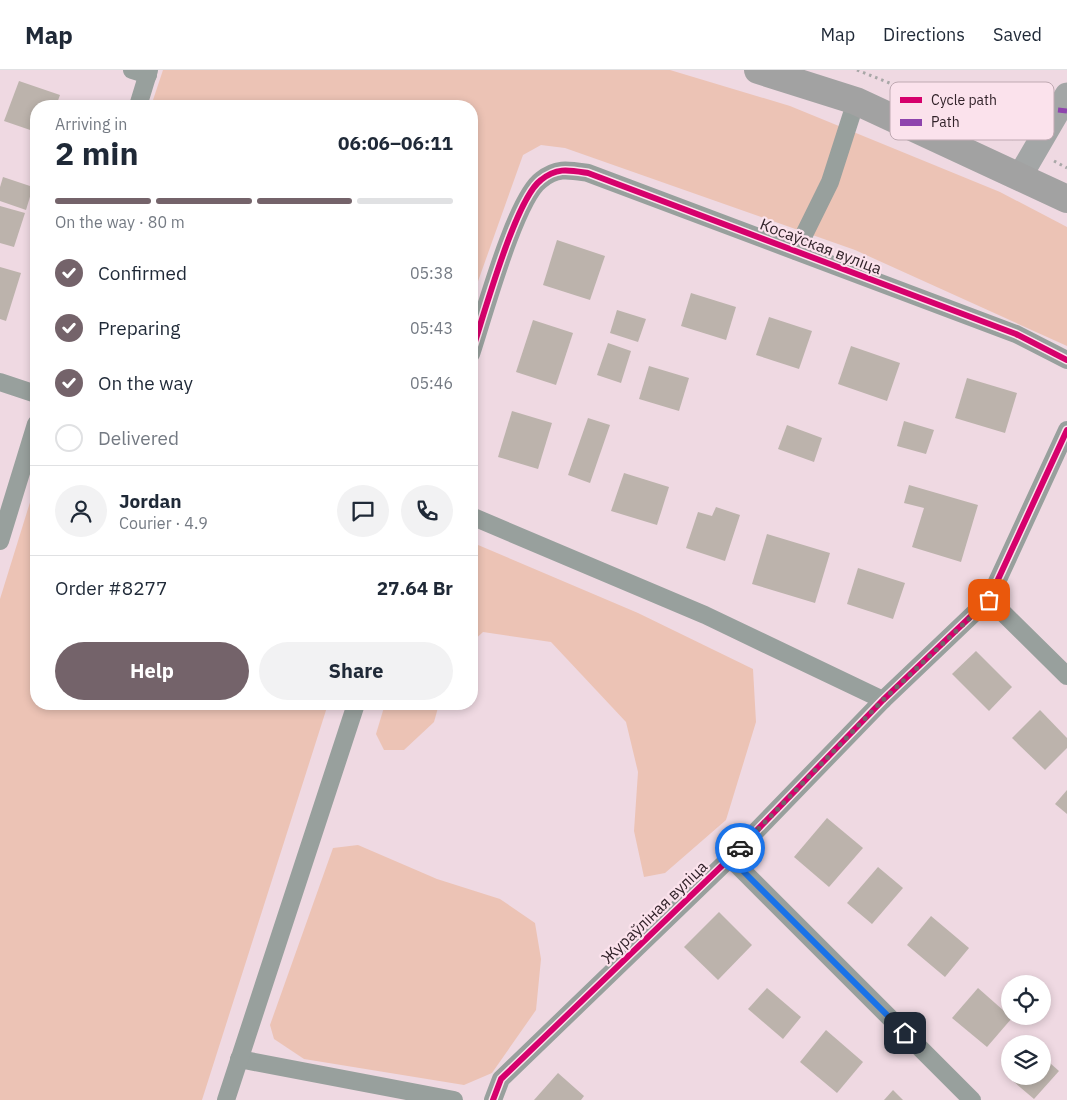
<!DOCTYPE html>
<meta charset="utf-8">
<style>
:root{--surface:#fff;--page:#f2f2f3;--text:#1f2937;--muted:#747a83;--line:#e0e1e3;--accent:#74636a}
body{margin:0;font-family:"IBM Plex Sans",sans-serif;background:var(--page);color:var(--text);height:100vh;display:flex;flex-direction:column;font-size:19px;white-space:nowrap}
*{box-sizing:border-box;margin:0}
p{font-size:16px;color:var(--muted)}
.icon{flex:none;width:28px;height:28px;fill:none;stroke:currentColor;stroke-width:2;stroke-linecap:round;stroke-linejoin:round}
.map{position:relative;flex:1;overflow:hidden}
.details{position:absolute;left:30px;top:30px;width:448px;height:610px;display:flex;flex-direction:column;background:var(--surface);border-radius:20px;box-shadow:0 2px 8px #0003}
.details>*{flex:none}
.controls{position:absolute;left:1001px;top:905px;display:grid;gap:10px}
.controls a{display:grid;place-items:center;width:50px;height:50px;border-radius:50%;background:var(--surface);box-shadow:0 2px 8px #0003;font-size:25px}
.pin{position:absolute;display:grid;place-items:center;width:42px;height:42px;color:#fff;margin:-21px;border-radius:10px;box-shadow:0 2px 8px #0006}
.courier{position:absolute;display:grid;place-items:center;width:50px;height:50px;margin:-25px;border:4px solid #1a73e8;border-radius:50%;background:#fff;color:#222;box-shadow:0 1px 6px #0007}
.overview em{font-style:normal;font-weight:800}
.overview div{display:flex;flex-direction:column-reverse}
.overview{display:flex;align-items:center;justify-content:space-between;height:85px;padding:0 25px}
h1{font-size:32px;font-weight:800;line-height:38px}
.bar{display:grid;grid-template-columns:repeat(4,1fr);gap:8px 5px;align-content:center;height:60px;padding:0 25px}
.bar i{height:6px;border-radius:4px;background:var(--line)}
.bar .current{background:var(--accent)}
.bar p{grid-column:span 4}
.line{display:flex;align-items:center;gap:12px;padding:0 25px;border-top:1px solid var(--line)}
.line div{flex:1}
.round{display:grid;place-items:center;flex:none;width:52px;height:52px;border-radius:26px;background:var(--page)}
ol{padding:0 25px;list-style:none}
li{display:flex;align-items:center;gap:15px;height:55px}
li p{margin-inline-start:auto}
li .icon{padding:5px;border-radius:50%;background:var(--accent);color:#fff;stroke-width:4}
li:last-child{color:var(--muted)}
li i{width:28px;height:28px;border:2px solid var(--line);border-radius:50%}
.cta{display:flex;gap:10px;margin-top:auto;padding:10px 25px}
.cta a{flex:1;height:58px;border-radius:30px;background:var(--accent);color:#fff;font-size:20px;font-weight:800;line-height:58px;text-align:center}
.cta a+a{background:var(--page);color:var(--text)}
header{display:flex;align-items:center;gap:30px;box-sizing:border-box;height:70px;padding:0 25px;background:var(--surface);border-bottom:1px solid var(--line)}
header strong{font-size:24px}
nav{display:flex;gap:28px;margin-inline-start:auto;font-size:18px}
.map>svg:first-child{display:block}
.green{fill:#ecc3b5}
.building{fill:#bcb3ac}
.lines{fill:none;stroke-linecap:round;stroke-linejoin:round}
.path{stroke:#a8a7a7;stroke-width:3;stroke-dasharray:2.5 4;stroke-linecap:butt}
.street{stroke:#98a09d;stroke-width:18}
.secondary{stroke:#a3a6a6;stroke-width:25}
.primary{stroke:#a2a2a2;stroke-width:28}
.quiet{stroke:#8e44ad;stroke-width:5;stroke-dasharray:10 5;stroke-linecap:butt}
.cycleway-casing{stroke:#fbe2ec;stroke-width:9}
.cycleway{stroke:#d6006c;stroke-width:6}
.done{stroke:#74636a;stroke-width:5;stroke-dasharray:0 9}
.route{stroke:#1a73e8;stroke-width:6}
.labels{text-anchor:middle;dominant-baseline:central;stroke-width:4.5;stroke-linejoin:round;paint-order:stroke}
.street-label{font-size:16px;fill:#32232a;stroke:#fbe2ec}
.key{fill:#fbe2ec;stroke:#bfa9b2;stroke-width:1}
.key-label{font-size:14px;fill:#32232a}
</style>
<header>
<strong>Map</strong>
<nav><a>Map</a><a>Directions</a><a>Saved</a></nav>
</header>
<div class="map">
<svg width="1067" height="1030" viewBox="0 0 1067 1030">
<rect width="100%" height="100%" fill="#efd9e2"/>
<g class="green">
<path d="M163,0H670L790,36L1000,122L1067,157V276L855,180L565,78L541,75L523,85L471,231V36H151Z"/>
<path d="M36,413V634H328L202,1030H0V529Z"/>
<path d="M471,472L638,543L753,599L756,652L726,750L665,803L644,807L634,761L638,702L626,652L551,572L483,562L471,573Z"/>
<path d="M385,634H439L434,652L404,680H384L376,664Z"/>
<path d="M358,775L437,809L500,829L535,853L541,889L536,940L492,1003L464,1015L304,989L274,969L270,955L333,778Z"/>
</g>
<g class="building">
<path d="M19,11L60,25L56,36H36V62L4,51Z"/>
<path d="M3,107L33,117L26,140L0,131V117Z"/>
<path d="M0,136L25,143L14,177L0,173Z"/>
<path d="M557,170L605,186L590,230L543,215Z"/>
<path d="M0,197L21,203L6,251L0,249Z"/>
<path d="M691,223L736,237L726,270L681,256Z"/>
<path d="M617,240L646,249L638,272L610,263Z"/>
<path d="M769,247L812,261L799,299L756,285Z"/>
<path d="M533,250L573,263L556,315L516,302Z"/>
<path d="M608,273L631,281L621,313L597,305Z"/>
<path d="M851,276L900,293L887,331L838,314Z"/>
<path d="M649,296L689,308L679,341L639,329Z"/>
<path d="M967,308L1017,323L1005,363L955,348Z"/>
<path d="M512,341L552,353L538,399L498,387Z"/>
<path d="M588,348L610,355L590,413L568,405Z"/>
<path d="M904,351L934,360L926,384L897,376Z"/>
<path d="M787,355L822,368L814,392L778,379Z"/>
<path d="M624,403L669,417L657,455L611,441Z"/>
<path d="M909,415L978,435L961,492L912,477L924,438L904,433Z"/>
<path d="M716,437L740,445L725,491L686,478L698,442L712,446Z"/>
<path d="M767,464L830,483L815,533L752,514Z"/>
<path d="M858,498L905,513L893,549L847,534Z"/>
<path d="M976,581L1012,617L989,641L952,604Z"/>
<path d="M1040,640L1067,668V678L1045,700L1012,668Z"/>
<path d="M1067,720V744L1055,734Z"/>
<path d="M827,748L863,778L829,817L794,787Z"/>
<path d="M878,797L903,818L872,854L847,833Z"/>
<path d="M719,842L752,875L718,910L684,877Z"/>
<path d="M931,846L969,878L945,907L907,875Z"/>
<path d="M767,918L801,947L783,969L748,939Z"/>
<path d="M978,918L1012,948L987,977L952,948Z"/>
<path d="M826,960L863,992L837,1023L800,992Z"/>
<path d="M1042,986L1059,1001L1034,1029L1007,1006L1010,1004V1006H1042Z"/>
<path d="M558,1003L584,1026L581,1030H534Z"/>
<path d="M893,1020L903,1030H884Z"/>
</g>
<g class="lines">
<g class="path">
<path d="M857,0L927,28L1013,69"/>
<path d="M1054,91L1067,98"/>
</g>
<g class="street">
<path d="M132,0L148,5"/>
<path d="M138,36L149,0"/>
<path d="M796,181L830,112L856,31"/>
<path d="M471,284C483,249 515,129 541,110C557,97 569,100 588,103L1016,264L1067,290"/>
<path d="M0,312L36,324"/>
<path d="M471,446L705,545L883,630"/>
<path d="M0,471L36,354"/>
<path d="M989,529L1067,606"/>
<path d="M730,788L972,1030"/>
<path d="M239,989L454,1030"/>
<path d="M226,1030L356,634"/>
<path d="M493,1030L501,1009L730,788L883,630L989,529L1067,360"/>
</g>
<path class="secondary" d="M1020,106L1067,25"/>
<path class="primary" d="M758,0L856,31L1067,129"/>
<path class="quiet" d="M1058,40L1067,41"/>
<defs>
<g id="cycleway">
<path d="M471,284C483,249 515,129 541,110C557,97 569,100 588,103L1016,264L1067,290"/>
<path d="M493,1030L501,1009L730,788L883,630L989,529L1067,360"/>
</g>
</defs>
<use href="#cycleway" class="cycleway-casing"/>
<use href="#cycleway" class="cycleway"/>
</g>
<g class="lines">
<path class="done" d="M740,778L883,630L989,530"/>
<path class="route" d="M740,778L730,788L905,963"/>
</g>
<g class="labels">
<g class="street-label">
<text transform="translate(821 176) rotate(21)">Косаўская вуліца</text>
<text transform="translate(654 842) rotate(-44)">Жураўліная вуліца</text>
</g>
</g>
<rect x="890" y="12" width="164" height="58" rx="8" class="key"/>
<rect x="900" y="27" width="22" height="6" fill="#d6006c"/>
<rect x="900" y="49" width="22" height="7" fill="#8e44ad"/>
<g class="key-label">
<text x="931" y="35">Cycle path</text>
<text x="931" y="57">Path</text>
</g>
</svg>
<div class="controls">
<a><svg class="icon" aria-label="locate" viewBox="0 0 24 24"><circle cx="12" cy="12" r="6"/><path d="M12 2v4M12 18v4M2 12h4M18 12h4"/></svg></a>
<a><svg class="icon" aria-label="layers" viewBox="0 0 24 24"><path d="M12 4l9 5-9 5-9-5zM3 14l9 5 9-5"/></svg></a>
</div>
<div class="pin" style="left:989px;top:530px;background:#ea580c"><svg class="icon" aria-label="bag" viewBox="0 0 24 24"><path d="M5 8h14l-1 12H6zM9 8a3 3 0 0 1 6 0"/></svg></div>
<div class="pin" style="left:905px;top:963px;background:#1f2937"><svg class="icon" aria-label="home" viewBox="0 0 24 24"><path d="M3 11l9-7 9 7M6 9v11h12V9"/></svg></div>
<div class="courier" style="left:740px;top:778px"><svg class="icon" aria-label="car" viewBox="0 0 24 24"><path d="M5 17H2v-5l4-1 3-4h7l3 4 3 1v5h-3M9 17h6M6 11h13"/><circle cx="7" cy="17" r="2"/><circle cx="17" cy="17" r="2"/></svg></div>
<section class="details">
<div class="overview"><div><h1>2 min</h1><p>Arriving in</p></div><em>06:06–06:11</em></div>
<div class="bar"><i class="current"></i><i class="current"></i><i class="current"></i><i></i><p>On the way · 80 m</p></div>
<ol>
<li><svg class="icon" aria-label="check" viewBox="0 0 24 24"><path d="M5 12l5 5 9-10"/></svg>Confirmed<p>05:38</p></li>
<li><svg class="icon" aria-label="check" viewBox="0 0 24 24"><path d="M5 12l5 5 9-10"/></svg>Preparing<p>05:43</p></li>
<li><svg class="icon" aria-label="check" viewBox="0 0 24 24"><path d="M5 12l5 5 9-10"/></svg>On the way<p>05:46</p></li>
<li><i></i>Delivered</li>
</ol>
<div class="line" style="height:90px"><a class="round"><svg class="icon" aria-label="person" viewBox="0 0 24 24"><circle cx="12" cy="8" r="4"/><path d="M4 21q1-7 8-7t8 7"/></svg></a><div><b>Jordan</b><p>Courier · 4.9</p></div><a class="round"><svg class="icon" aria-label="chat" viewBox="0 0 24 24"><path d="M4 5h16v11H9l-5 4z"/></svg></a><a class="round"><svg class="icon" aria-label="phone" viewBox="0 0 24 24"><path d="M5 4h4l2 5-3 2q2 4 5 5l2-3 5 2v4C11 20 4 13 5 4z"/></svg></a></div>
<div class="line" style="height:65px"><div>Order #8277</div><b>27.64 Br</b></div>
<div class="cta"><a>Help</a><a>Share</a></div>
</section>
</div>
